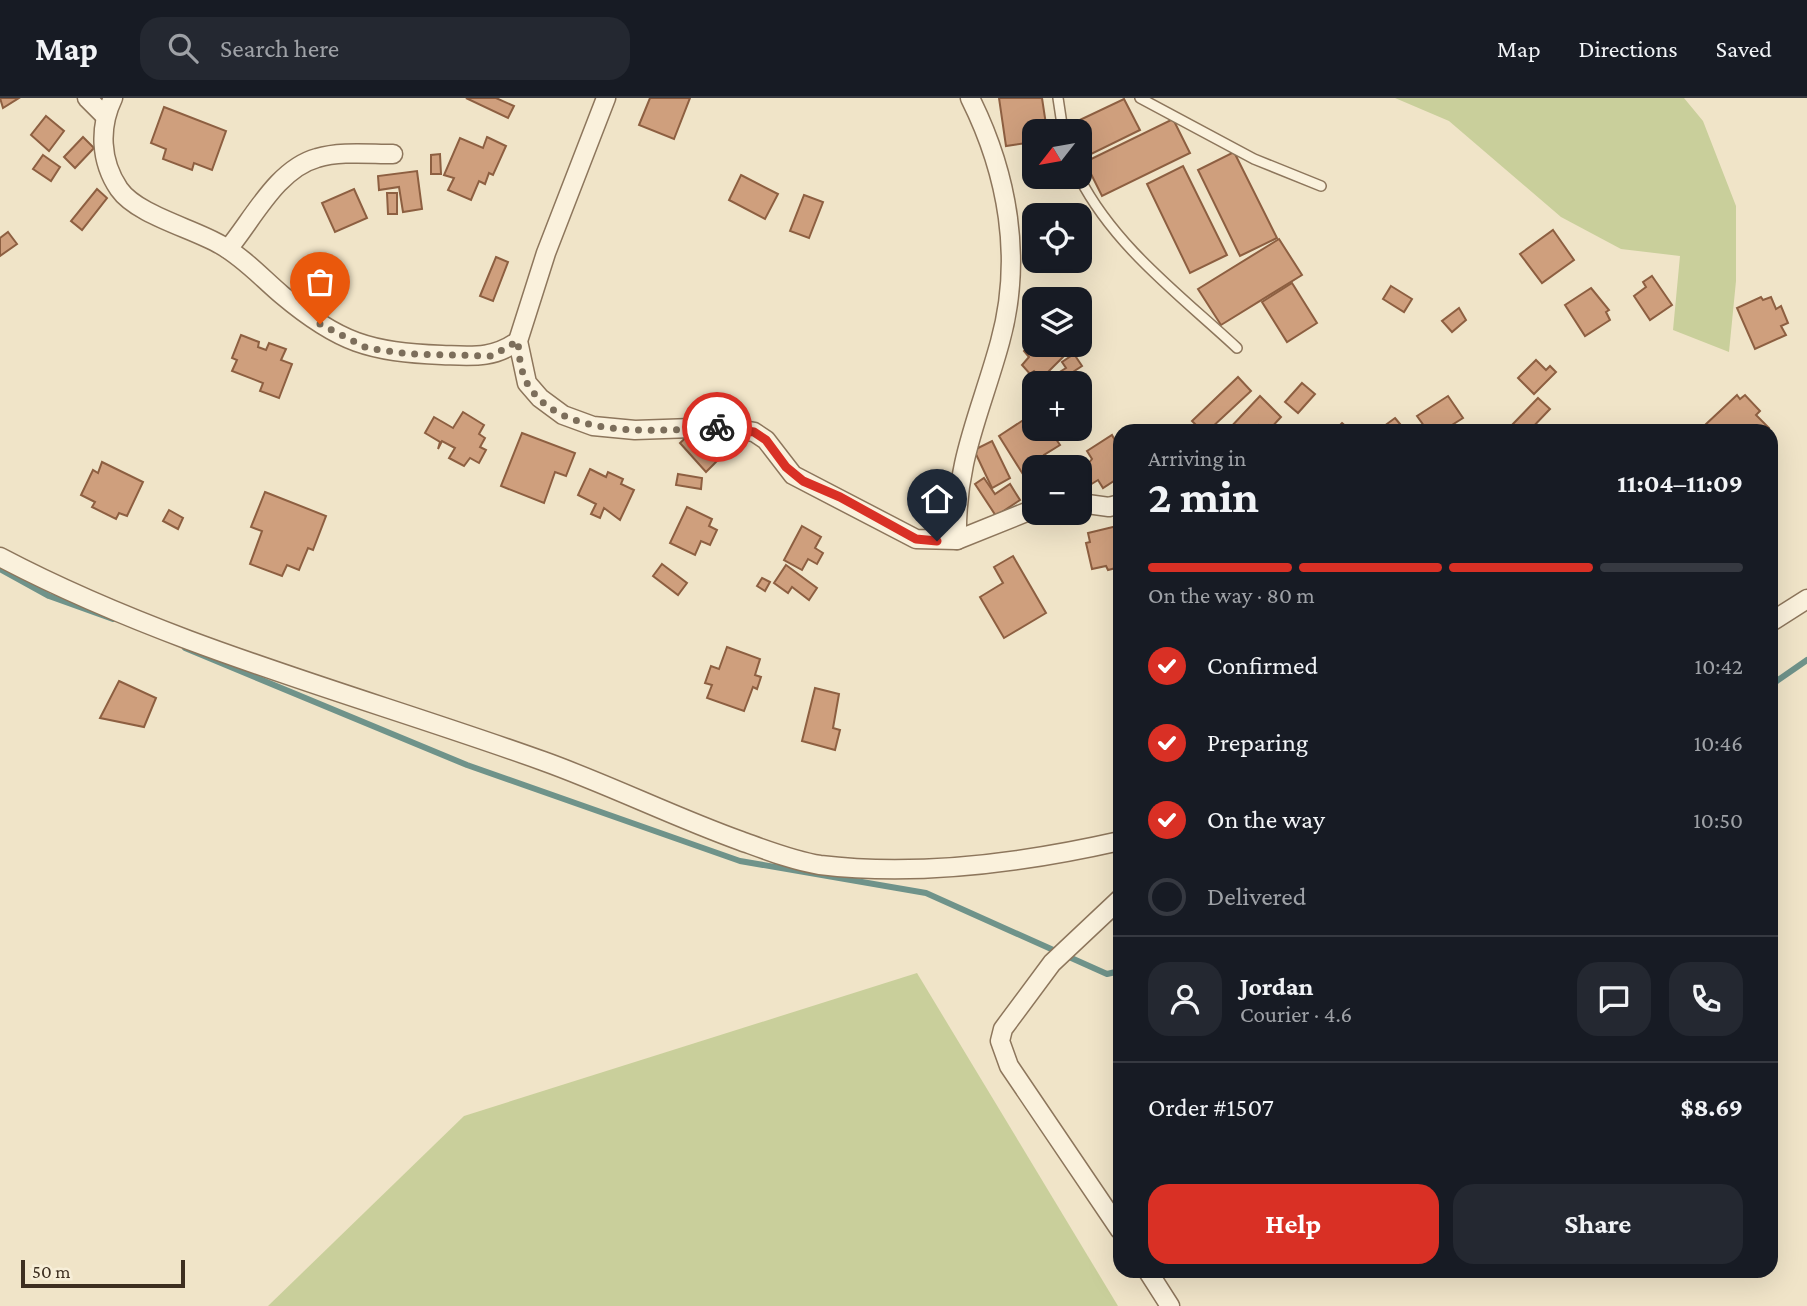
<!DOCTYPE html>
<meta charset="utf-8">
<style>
:root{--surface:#171b24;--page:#242831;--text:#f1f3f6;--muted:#9ea1a6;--line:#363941;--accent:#d93025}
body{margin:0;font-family:"Crimson Pro",serif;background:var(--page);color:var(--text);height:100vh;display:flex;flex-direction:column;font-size:26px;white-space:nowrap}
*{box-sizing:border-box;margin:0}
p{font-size:23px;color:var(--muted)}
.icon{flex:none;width:38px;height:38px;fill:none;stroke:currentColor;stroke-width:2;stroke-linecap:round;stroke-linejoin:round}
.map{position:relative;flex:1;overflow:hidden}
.details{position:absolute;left:1113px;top:326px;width:665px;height:854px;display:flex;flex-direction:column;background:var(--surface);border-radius:21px;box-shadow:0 7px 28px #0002}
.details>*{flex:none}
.needle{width:46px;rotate:239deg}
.buttons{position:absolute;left:1022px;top:21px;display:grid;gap:14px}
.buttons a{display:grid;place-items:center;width:70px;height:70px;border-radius:14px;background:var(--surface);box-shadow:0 7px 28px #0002;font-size:35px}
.scale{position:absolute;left:21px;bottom:18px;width:164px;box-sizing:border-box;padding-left:7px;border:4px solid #3d2e20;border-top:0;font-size:19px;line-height:24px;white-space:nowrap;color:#3d2e20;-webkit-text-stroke:5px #f7eed8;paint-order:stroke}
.pin{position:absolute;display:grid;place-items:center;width:60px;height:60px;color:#fff;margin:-72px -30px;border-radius:50% 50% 50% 0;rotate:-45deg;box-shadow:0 0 7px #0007}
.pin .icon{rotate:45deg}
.courier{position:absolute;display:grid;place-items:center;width:70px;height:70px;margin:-35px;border:5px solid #d93025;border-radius:50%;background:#fff;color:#222;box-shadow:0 2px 9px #0007}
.summary em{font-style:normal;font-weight:700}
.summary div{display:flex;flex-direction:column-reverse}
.summary{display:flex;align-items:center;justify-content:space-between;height:119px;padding:0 35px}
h1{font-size:46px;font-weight:700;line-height:52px}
.bar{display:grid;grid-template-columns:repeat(4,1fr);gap:10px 7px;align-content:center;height:84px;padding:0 35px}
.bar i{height:9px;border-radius:5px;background:var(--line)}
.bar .on{background:var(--accent)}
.bar p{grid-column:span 4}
.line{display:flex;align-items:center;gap:18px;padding:0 35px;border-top:2px solid var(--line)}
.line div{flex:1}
.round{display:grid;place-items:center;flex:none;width:74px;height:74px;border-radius:21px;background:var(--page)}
ol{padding:0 35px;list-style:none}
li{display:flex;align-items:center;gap:21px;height:77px}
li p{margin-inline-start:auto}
li .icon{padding:7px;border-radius:50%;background:var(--accent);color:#fff;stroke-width:4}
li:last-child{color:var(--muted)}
li i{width:38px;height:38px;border:4px solid var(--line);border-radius:50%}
.cta{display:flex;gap:14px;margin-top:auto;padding:14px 35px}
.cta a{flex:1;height:80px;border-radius:21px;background:var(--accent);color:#fff;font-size:28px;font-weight:700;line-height:80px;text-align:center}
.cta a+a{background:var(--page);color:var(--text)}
header{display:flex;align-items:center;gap:42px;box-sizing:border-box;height:98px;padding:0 35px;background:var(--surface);border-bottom:2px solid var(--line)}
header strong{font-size:33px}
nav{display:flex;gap:38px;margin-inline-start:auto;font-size:24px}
.search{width:490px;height:63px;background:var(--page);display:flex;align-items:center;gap:18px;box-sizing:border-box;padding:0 24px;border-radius:21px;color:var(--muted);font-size:26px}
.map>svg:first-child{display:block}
.green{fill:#c9cf9b}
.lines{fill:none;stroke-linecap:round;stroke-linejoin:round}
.stream{stroke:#6f938a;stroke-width:6}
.building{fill:#cf9f7d;stroke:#8d5f41;stroke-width:2}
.service-casing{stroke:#8d765c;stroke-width:12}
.minor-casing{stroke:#8d765c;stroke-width:21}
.service{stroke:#faf1dc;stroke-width:9}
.minor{stroke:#faf1dc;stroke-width:18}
.done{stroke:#7c6e5b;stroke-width:7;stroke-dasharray:0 12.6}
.route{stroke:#d93025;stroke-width:9}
</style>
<header>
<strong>Map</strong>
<div class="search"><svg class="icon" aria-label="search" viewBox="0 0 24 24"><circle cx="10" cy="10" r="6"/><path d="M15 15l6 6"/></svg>Search here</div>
<nav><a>Map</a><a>Directions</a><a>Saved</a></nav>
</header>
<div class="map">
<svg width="1807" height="1208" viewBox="0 0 1807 1208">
<rect width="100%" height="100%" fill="#f0e4c8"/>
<g class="green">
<path d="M1395,0H1684L1703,23L1736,108V183L1729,254L1673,232L1680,158L1621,151L1561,119L1449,23Z"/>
<path d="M917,875L1118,1208H268L464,1018Z"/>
</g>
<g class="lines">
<g class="stream">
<path d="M0,471L49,498L113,521"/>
<path d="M185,550L467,667L740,763L926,795L1107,876L1120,873"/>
<path d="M1771,587L1807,562"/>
</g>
</g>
<g class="building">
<path d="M0,0H19L3,10Z"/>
<path d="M466,0H496L514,8L508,20Z"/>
<path d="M650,0H690L674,41L639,27Z"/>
<path d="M999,0H1042L1047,33H1034V44L1006,48Z"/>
<path d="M1124,1L1140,32L1081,61L1080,33H1067L1065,29Z"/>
<path d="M164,9L226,33L212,72L194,65L192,72L163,61L166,51L151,45Z"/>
<path d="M46,18L64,33L49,53L31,37Z"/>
<path d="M1173,21L1190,55L1102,98L1085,64Z"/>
<path d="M83,39L94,50L75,70L64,59Z"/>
<path d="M487,39L506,48L493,77L489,75L485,86L479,83L471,102L448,92L454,80L444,77L460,40L483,50Z"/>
<path d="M1234,54L1277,140L1240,158L1198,72Z"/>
<path d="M440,56L441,76H431V57Z"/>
<path d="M43,57L60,69L51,83L33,71Z"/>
<path d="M1183,68L1227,157L1190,175L1147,86Z"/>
<path d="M417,73L422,111L403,114L399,89L379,92L378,78Z"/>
<path d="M741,77L778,96L765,121L729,102Z"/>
<path d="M97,91L107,100L82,132L71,123Z"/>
<path d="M354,91L367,120L335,134L322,105Z"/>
<path d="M387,95H397V116H388Z"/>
<path d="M804,97L823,104L809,140L790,133Z"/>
<path d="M1553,132L1574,162L1542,185L1520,156Z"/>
<path d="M8,134L17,146L0,158V140Z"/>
<path d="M1279,141L1302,177L1221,227L1198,191Z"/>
<path d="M496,159L508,164L493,203L480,198Z"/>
<path d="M1652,178L1672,207L1650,222L1634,198L1646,189L1643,184Z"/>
<path d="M1292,185L1317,225L1287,244L1262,204Z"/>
<path d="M1391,188L1412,201L1404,214L1383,201Z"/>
<path d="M1591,190L1609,212L1606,214L1610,222L1585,238L1565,207Z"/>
<path d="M1761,199L1763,202L1771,199L1776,211L1781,208L1788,225L1781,228L1786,237L1755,251L1737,210Z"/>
<path d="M1459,210L1466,222L1452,234L1442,223Z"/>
<path d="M241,237L259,244L258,249L266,252L269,245L286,251L281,262L292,266L279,300L260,293L263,285L232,273L237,262L232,260Z"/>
<path d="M1034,242V247H1066L1059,254L1064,258L1042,280L1034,273L1030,276L1022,267L1029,259L1024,253Z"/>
<path d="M1074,256L1082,268L1062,281L1058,275L1066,270L1062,264Z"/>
<path d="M1536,262L1546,272L1550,268L1556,274L1534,296L1518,280Z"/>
<path d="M1238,279L1251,293L1209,332H1201L1192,323Z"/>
<path d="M1302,285L1315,296L1298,315L1285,304Z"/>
<path d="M1737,297L1740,301L1745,297L1760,313L1756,317L1769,330L1766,332H1709L1704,328Z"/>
<path d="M1260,298L1281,319L1269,332L1259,327L1253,332H1228Z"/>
<path d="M1448,298L1463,320L1444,332H1427L1417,318Z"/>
<path d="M1538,300L1550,311L1530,332H1516L1511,328Z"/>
<path d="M463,314L484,327L479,336L485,340L480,349L486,352L479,365L470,360L464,368L449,360L455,350L442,343L438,351L440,344L425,335L434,319L453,330Z"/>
<path d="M1034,315V331H1049L1060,347L1044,357L1047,364L1024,378L999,338Z"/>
<path d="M1395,320L1405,332H1381L1380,331Z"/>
<path d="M1342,325L1350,332H1335Z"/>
<path d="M692,334L718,362L706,374L680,345Z"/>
<path d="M522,335L575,355L566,378L555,374L544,405L501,388Z"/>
<path d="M1112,337L1117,346L1120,344V384L1116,387L1114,383L1103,390L1098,382L1085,390L1080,376L1092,361L1087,353Z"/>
<path d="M992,343L1010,380L992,390L974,352Z"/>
<path d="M102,364L143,384L127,418L119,415L116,421L92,409L95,404L81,397L93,372L98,375Z"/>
<path d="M590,371L606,379L608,374L623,381L621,386L634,392L620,422L604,410L600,420L591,416L596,406L578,397Z"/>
<path d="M678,376L702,380L701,391L676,387Z"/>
<path d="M984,380L995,396L1010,386L1020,402L996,418L975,386Z"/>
<path d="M265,394L326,418L313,452L308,450L299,472L287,467L282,478L250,466L262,433L251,429Z"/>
<path d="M687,409L712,421L709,428L717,432L710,447L701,443L695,457L670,445Z"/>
<path d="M169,412L183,420L178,431L163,423Z"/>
<path d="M802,428L821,439L815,450L823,455L817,466L808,461L802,472L784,462Z"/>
<path d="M1117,428L1120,469L1108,472L1106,468L1092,471L1086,445L1090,444L1088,435Z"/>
<path d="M1013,458L1046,515L1004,540L980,499L1003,485L994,469Z"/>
<path d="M662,466L687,485L678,497L653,478Z"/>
<path d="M786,467L817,490L809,502L792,489L788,495L774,485Z"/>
<path d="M762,480L770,484L765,493L757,488Z"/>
<path d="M727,549L760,561L755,577L761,579L757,591L753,589L744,613L707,600L712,587L705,585L711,568L719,571Z"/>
<path d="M119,583L156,600L144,629L100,620Z"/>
<path d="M815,590L839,596L833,630L840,632L835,652L802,643Z"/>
</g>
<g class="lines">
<defs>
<g id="service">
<path d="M1058,0L1063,33"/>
<path d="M1140,0L1254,61L1321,88"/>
<path d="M1079,79C1115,149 1180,197 1237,250"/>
</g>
<g id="minor">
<path d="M87,0L105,18"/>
<path d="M113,0C99,29 100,63 119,91C137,117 192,130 221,147C244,160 262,180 282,197C339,245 370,254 442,257C472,258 493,261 518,243"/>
<path d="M606,0L546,155L518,243L527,285L540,300L563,317L593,328L635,332L721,329L754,334L766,342L793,377L916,441L957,442L1034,411"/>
<path d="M228,151C253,121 277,71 317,60C340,53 368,56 393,56"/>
<path d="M1080,405L1109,409L1120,406"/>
<path d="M957,442C955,363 980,317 1000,244C1023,161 1008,76 970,0"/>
<path d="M0,459C171,549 362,598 543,663C610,687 674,719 741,743C766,752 794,763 820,767C919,779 1023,765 1120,743"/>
<path d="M1771,524L1807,501"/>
<path d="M1120,801L1052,865L1003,931L1000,943L1009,968L1120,1132"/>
<path d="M1147,1172L1170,1208"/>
</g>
</defs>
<use href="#service" class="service-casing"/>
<use href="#minor" class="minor-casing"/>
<use href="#service" class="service"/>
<use href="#minor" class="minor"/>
</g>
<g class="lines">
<path class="done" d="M320,226L367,250L410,256L492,258L518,243C519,256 520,272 527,285C559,343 661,333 717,329"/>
<path class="route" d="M717,329L754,334L766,342L786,369L803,383L840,399L916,441L937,443"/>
</g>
</svg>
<div class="buttons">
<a><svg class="needle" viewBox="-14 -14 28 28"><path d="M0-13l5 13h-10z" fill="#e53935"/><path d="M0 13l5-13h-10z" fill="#9ea1a6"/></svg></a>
<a><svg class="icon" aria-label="locate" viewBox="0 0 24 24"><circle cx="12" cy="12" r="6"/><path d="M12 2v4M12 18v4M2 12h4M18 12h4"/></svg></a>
<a><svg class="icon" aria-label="layers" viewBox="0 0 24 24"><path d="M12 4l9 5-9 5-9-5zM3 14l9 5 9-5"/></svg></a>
<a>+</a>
<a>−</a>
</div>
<div class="scale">50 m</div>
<div class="pin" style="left:320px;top:226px;background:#ea580c"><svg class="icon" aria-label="bag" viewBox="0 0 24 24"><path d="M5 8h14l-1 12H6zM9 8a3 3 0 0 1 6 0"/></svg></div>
<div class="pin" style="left:937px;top:443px;background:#1f2937"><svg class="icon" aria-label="home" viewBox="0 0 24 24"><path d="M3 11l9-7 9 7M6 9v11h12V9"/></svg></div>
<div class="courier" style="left:717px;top:329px"><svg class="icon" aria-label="bike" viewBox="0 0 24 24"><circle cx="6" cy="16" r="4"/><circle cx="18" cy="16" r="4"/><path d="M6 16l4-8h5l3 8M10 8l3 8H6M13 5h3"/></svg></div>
<section class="details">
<div class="summary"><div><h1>2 min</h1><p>Arriving in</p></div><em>11:04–11:09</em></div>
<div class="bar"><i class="on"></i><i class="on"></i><i class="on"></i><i></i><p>On the way · 80 m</p></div>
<ol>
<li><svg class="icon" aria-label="check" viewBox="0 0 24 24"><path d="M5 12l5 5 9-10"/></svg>Confirmed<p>10:42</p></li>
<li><svg class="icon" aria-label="check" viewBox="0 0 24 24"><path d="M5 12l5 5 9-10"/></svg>Preparing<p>10:46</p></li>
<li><svg class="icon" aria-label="check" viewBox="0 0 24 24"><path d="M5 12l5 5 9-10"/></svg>On the way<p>10:50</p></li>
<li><i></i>Delivered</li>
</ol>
<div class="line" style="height:126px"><a class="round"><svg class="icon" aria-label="person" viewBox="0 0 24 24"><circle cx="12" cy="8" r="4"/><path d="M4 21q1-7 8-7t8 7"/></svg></a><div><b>Jordan</b><p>Courier · 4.6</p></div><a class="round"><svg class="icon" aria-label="chat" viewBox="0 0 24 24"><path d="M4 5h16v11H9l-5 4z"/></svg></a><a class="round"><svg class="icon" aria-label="phone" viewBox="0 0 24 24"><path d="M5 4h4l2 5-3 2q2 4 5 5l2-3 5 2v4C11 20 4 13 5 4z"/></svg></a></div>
<div class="line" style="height:91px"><div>Order #1507</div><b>$8.69</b></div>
<div class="cta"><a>Help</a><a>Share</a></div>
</section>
</div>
